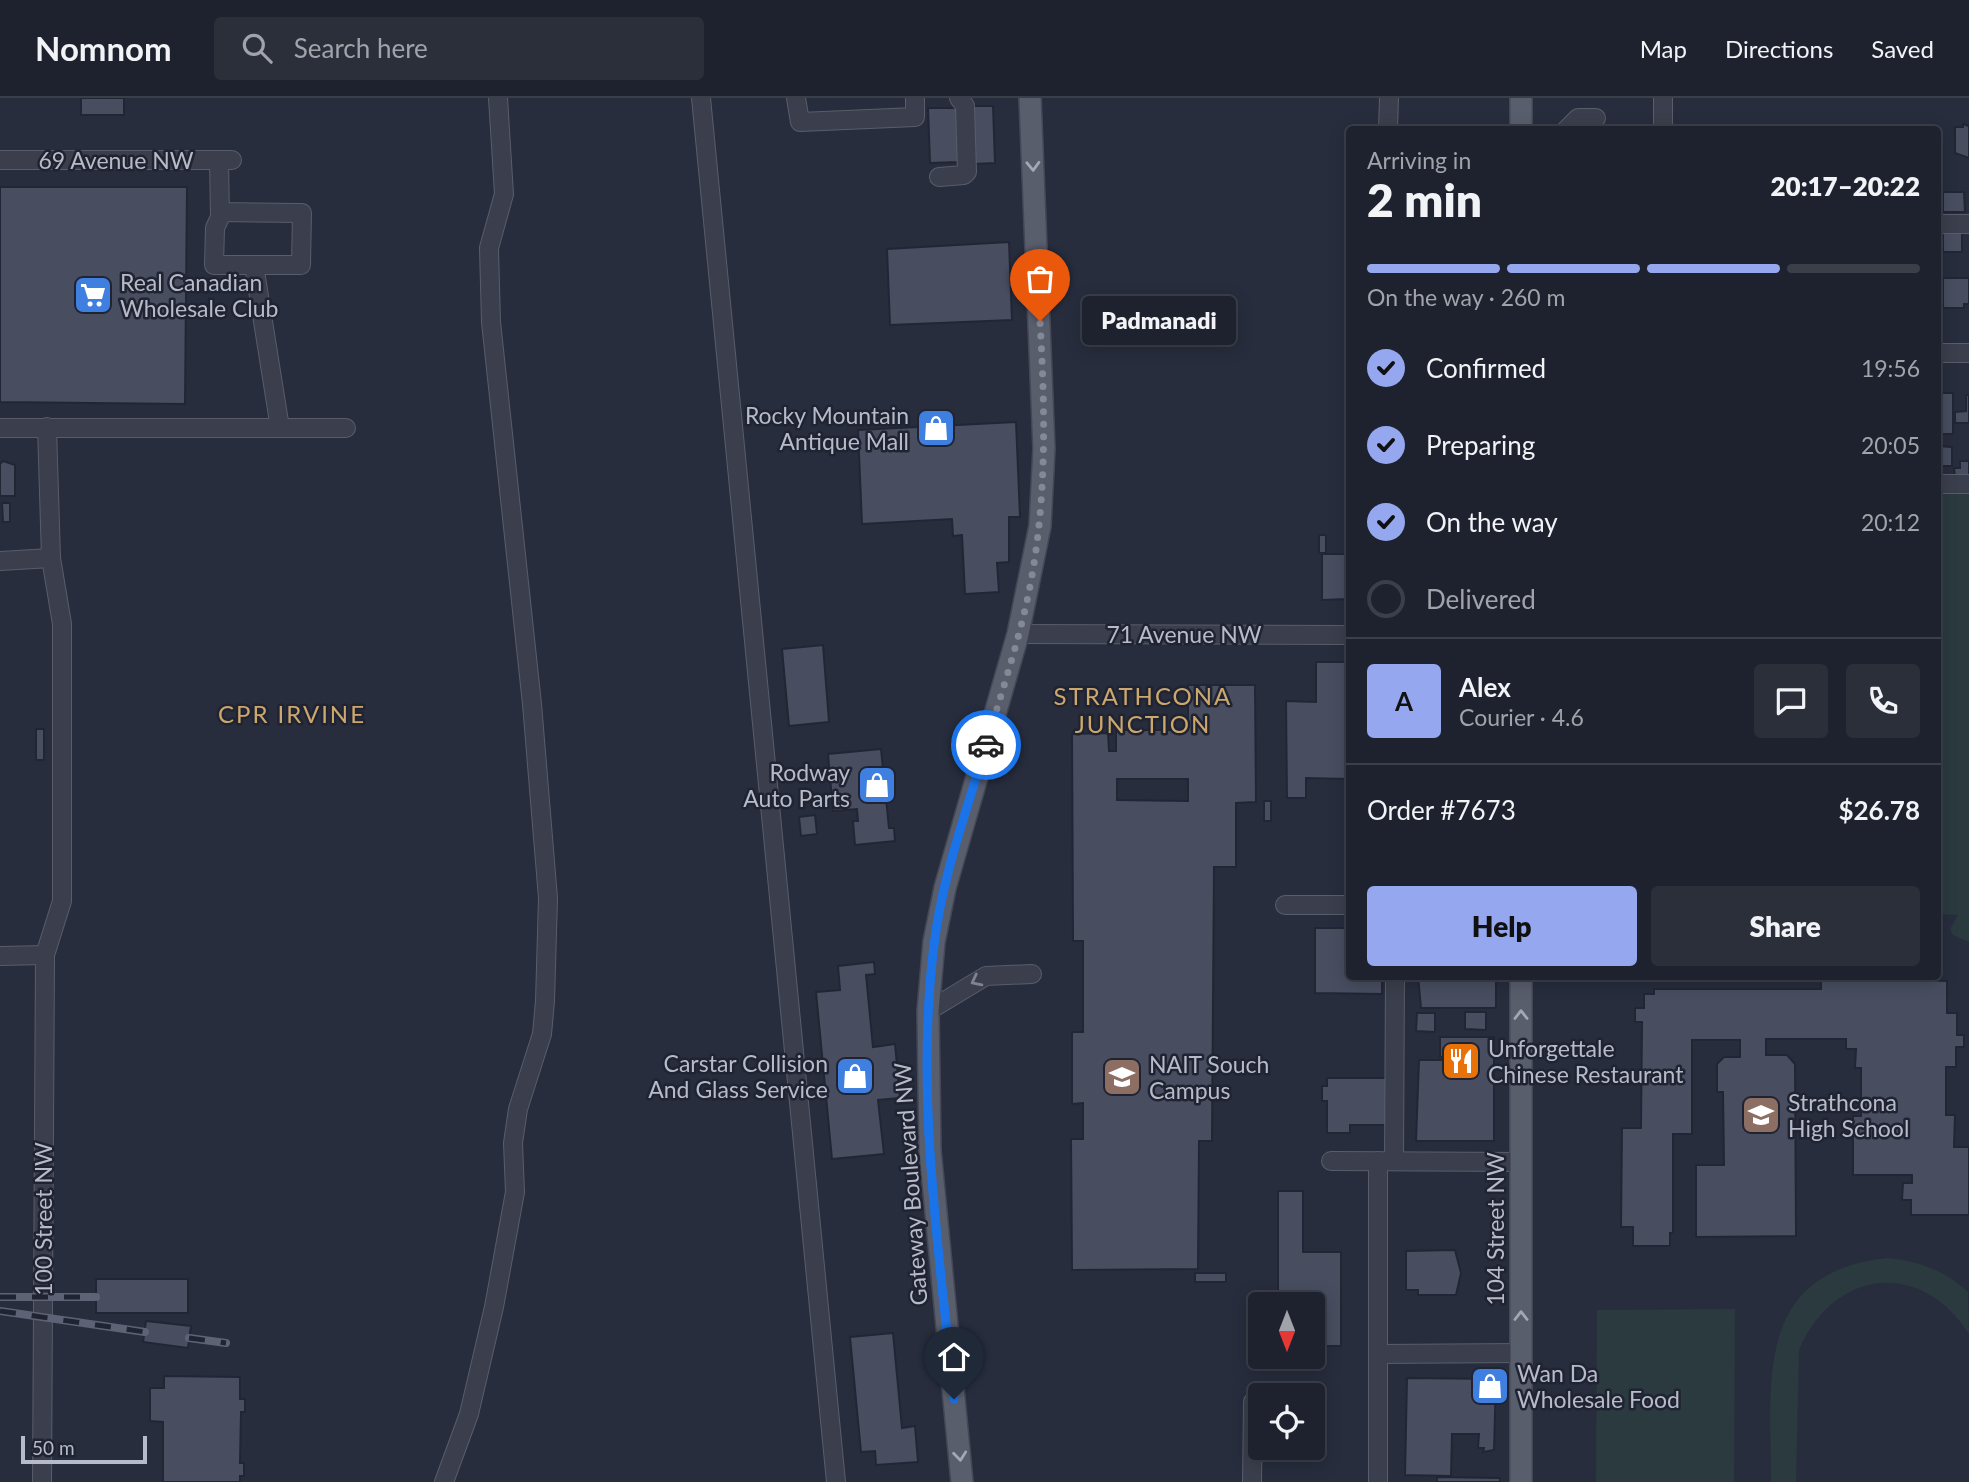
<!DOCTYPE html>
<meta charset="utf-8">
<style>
:root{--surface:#1d222e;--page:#2a2f3a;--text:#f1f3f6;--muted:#a0a4aa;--line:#3b3f4a;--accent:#95a8ef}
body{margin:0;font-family:Lato,sans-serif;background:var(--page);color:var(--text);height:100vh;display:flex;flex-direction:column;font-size:26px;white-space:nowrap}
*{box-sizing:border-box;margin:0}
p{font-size:23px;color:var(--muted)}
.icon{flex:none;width:38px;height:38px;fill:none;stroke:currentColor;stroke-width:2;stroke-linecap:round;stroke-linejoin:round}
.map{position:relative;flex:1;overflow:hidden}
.side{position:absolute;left:1346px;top:28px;width:595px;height:854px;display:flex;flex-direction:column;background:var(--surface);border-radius:7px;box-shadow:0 4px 18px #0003,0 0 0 2px var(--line)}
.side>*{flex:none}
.needle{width:46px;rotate:180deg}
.buttons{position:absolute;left:1248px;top:1194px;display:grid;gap:14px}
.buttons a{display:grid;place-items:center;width:77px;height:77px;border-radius:7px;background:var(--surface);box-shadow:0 4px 18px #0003,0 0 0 2px var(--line);font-size:35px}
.scale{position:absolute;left:21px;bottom:18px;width:126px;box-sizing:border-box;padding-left:7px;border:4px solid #b7bac8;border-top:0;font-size:19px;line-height:24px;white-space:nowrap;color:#b7bac8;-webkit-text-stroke:5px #202432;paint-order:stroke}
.pin{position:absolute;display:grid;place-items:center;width:60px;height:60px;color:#fff;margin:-72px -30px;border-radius:50% 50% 50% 0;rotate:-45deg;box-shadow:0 0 7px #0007}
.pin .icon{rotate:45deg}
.courier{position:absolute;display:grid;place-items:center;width:70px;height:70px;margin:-35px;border:5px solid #1a73e8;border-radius:50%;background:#fff;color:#222;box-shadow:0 2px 9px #0007}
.bubble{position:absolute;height:49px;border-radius:7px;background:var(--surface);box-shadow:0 4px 18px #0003,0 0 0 2px var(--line);font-size:23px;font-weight:800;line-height:49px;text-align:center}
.summary em{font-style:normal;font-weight:800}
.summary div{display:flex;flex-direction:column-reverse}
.summary{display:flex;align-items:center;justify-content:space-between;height:119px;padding:0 21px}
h1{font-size:46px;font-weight:800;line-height:52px}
.bar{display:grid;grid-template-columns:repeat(4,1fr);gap:10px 7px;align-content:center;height:84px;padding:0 21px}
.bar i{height:9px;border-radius:5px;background:var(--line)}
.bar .on{background:var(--accent)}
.bar p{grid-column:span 4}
.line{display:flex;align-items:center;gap:18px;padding:0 21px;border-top:2px solid var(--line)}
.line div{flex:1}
.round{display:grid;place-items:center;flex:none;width:74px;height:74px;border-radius:7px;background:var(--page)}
ol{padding:0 21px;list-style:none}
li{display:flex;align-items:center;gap:21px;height:77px}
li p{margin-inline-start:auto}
li .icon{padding:7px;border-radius:50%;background:var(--accent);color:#111;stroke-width:4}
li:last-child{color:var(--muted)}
li i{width:38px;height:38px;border:4px solid var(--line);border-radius:50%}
.cta{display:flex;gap:14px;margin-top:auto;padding:14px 21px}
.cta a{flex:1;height:80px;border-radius:7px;background:var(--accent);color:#111;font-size:28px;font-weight:800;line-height:80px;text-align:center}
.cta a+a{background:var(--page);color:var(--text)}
header{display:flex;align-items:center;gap:42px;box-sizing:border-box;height:98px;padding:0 35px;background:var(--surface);border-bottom:2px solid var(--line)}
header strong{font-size:33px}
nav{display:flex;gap:38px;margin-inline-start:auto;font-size:24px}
.search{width:490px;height:63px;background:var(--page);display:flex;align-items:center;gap:18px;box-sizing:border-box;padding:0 24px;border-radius:7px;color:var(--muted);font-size:26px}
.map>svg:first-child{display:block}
.green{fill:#2a3a3f}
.building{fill:#484e60;stroke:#222634;stroke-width:2;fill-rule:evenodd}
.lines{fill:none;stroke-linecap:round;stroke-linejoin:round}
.minor-casing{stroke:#595d6b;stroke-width:20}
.major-casing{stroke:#444856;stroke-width:24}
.minor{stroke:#3b3f4d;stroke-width:18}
.major{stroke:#595e6d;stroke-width:21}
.rail-casing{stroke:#5d6374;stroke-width:8}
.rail{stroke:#202432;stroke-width:5;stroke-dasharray:16;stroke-linecap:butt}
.oneway{stroke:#a4a8b6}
.oneway2{stroke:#7f8391}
.done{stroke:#858997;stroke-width:7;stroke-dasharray:0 12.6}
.route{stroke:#1a73e8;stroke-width:9}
.labels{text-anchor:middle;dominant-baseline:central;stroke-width:5;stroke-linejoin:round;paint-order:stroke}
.street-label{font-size:23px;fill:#b7bac8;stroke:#202432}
.poi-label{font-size:23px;fill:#b7bac8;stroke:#202432;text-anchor:start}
.neighbourhood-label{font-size:24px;letter-spacing:2px;fill:#cca76e;stroke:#202432}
</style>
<header>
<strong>Nomnom</strong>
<div class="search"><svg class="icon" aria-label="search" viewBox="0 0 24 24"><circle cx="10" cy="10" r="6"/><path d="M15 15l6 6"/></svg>Search here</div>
<nav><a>Map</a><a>Directions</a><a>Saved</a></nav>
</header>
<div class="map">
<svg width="1969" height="1384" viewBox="0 0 1969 1384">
<rect width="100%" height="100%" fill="#272d3d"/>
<g class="green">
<path d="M1937,391H1969V844L1953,837L1950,831L1958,817L1937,816Z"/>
<path d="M1887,1160C1919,1163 1944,1172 1968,1194L1969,1236C1921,1160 1833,1171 1799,1252L1796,1384H1771C1771,1283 1753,1175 1887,1160Z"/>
<path d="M1735,1211L1734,1384H1596L1597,1212Z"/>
</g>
<g class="building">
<rect x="81" y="0" width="43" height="17"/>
<path d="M972,8H993L995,65L974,66Z"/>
<path d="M928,10H958L959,64L930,65Z"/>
<path d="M1963,26L1969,28V60L1955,55V29H1963Z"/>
<path d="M0,89H187L185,306L0,304Z"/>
<path d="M1943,94H1964L1965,114H1943Z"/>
<rect x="1943" y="134" width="19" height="20"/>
<path d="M1009,144L1012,222L890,227L887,151Z"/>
<path d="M1943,180H1969V206H1964V210H1943Z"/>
<rect x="1937" y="295" width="16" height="41"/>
<path d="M1966,297H1969V325H1955V314L1966,313Z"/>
<path d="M1016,324L1020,419H1009V464L997,465L999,494L965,496L962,437L953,438L952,421L862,426L858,332Z"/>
<path d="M1937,348L1952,349V368H1937Z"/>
<path d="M3,363L15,367V398H0V366Z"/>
<path d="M1960,363H1969V381L1955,379L1954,370H1960Z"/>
<path d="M2,405H10V424H3Z"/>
<rect x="1319" y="437" width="7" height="18"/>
<path d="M1322,456H1349V501L1322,502Z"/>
<path d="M823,547L829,624L789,628L782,551Z"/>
<path d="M1316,564H1349V681L1306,680V700H1287L1286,603L1316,604Z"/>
<path d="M1188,587H1255L1256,704L1236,705V769H1214L1212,1043H1199L1198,1171L1072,1172L1071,1041H1083V1005L1072,1006V934H1083V843H1073L1072,636L1108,635L1109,653H1116V632H1188ZM1117,681H1188V703L1117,702Z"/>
<rect x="36" y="631" width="8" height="31"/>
<path d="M881,651L889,730H894L895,743L855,747L853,723H858L857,711L833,713L828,656Z"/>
<rect x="1264" y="703" width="7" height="20"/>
<path d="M815,717L817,736L801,738L799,719Z"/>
<path d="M1315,830H1349V878H1382V896L1315,895Z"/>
<path d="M874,864L875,876L866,877L873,949L895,946L900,1000L878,1002L884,1056L832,1061L816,894L840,892L838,868Z"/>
<path d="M1418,878H1496V910H1421Z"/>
<path d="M1821,878L1947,883V915H1957V937H1964V949H1956V969H1946V1017H1955L1954,1049H1969V1117H1911V1102H1902L1903,1085H1912V1077H1853V1018H1861V970H1855L1856,951H1846V941H1766V957H1787L1795,966L1796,1138L1696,1139V1067H1724L1723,994H1717V966L1724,959H1740V942H1692V1036H1673V1135H1670V1148H1633V1129H1621L1622,1030H1641L1642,924H1635V910H1644V896H1654V891H1821Z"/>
<path d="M1465,914H1486V932L1465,931Z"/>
<path d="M1417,915H1435V934L1416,933Z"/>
<path d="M1440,939H1494V1043H1416L1419,962H1456V959H1440Z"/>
<path d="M1327,980H1391V1027H1350V1035H1327V1003H1322V988H1327Z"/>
<path d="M1278,1093H1303V1154H1341V1248H1312V1206H1278Z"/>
<path d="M1455,1152L1461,1175L1456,1197H1418V1192H1406V1153Z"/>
<rect x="1195" y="1175" width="31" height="9"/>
<rect x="96" y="1181" width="92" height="34"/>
<path d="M146,1223L191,1228L188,1250L143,1244Z"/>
<path d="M893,1235L902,1330L915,1328L918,1364L876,1367L875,1353L861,1354L850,1239Z"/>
<path d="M164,1278L240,1279V1301H245V1314H241L240,1365H244V1378H240V1384H163V1324L150,1323V1290H164Z"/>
<path d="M1407,1280L1496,1281L1494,1352L1483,1354L1484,1350H1478L1479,1336H1452L1451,1378L1405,1377Z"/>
<path d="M1437,1379L1500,1380V1384H1437Z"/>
</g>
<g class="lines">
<defs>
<g id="minor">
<path d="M701,0L836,1384"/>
<path d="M796,0L800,24L915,19V0"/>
<path d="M1663,0V32"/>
<path d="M1388,32L1389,0"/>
<path d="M1566,32L1578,20H1596"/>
<path d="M0,62H232"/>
<path d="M219,62L220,119L215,130L214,167H301L302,115L220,114"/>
<path d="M939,79L964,77L967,74L965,8L959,0"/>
<path d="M1937,126H1969"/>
<path d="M254,167L280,330"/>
<path d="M1937,255H1969"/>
<path d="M0,330H346"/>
<path d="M1937,386H1969"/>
<path d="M0,463L51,460"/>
<path d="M1018,536L1349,537"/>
<path d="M1285,807H1349"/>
<path d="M0,858L45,857"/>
<path d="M928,913L986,878L1032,876"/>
<path d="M1331,1063L1521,1064"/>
<path d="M1394,1063L1395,878"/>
<path d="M1378,1256L1521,1255"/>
<path d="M42,1384L45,857L62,803V526L51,460L47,329"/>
<path d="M444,1384L469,1316L494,1209L515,1094L513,1045L518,1011L542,936L545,903L548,800L532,606L491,224L489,150L504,96L498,0"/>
<path d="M1252,1384L1253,1304"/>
<path d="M1378,1384V1063"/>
</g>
<g id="major">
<path d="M1521,0V32"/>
<path d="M962,1384L930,1052L928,913L934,844L945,790L1018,536L1040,428L1044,351L1030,0"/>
<path d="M1521,1384V878"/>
</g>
</defs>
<use href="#minor" class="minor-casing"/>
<use href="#major" class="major-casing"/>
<use href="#minor" class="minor"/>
<use href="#major" class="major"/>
<defs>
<g id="rail">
<path d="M0,1199H96"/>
<path d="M0,1213L145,1234"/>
<path d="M189,1240L226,1245"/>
</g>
</defs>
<use href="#rail" class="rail-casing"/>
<use href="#rail" class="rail"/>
</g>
<defs><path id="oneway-chevron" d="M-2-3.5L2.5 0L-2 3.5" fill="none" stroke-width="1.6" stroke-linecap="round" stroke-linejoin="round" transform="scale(1.75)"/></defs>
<g class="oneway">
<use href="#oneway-chevron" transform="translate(1033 68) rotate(88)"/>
<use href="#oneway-chevron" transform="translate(1521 917) rotate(-90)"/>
<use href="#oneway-chevron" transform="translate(1521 1218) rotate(-90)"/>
<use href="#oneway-chevron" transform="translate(960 1358) rotate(84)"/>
</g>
<use class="oneway2" href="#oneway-chevron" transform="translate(976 883) rotate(153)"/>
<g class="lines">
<path class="done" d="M986,647C1002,592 1021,538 1031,483C1047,397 1045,309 1040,223"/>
<path class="route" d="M954,1301C939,1151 915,997 934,847C942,779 967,712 986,647"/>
</g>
<defs>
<symbol id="supermarket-square" viewBox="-11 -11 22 22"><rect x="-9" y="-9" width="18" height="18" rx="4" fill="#3f7fe0" stroke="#202432"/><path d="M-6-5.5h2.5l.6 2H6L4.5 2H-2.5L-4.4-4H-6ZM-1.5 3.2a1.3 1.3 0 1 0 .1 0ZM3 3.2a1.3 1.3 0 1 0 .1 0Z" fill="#fff"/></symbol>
<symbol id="shop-square" viewBox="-11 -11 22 22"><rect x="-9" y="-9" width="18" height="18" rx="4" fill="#3f7fe0" stroke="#202432"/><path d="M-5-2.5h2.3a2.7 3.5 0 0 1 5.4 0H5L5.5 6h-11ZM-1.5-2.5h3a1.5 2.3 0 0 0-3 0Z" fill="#fff"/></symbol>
<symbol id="restaurant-square" viewBox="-11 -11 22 22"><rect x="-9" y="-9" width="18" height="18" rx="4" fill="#e8710a" stroke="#202432"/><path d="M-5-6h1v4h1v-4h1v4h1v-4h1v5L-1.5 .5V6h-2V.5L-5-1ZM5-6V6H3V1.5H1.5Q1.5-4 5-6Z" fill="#fff"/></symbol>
<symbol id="university-square" viewBox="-11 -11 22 22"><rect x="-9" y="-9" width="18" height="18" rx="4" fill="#8d6e63" stroke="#202432"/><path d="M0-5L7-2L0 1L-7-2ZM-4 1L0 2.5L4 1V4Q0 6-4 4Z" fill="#fff"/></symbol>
<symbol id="school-square" viewBox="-11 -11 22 22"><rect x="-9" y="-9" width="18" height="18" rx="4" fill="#8d6e63" stroke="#202432"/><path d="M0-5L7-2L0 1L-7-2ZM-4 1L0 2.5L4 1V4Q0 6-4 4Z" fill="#fff"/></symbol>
</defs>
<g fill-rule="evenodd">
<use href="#supermarket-square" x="71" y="175" width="44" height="44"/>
<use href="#shop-square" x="914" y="308" width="44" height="44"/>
<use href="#shop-square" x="855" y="665" width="44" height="44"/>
<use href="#restaurant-square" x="1439" y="941" width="44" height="44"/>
<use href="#shop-square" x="833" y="956" width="44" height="44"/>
<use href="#university-square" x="1100" y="957" width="44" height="44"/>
<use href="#school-square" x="1739" y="995" width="44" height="44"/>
<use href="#shop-square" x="1468" y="1266" width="44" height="44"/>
</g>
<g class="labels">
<g class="street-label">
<text x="116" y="62">69 Avenue NW</text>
<text x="1184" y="536">71 Avenue NW</text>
<text transform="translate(910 1086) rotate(-94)">Gateway Boulevard NW</text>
<text transform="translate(43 1121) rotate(-90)">100 Street NW</text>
<text transform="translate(1495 1131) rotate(-90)">104 Street NW</text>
</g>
<g class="poi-label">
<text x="120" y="184">Real Canadian<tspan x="120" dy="26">Wholesale Club</tspan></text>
<text x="909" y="317" text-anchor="end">Rocky Mountain<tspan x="909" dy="26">Antique Mall</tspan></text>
<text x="850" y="674" text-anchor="end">Rodway<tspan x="850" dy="26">Auto Parts</tspan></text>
<text x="1488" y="950">Unforgettale<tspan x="1488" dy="26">Chinese Restaurant</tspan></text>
<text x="828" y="965" text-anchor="end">Carstar Collision<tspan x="828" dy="26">And Glass Service</tspan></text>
<text x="1149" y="966">NAIT Souch<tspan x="1149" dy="26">Campus</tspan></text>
<text x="1788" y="1004">Strathcona<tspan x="1788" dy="26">High School</tspan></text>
<text x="1517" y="1275">Wan Da<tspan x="1517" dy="26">Wholesale Food</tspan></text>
</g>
<g class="neighbourhood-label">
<text x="1143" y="597">STRATHCONA<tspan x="1143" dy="28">JUNCTION</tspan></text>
<text x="292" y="615">CPR IRVINE</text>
</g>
</g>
</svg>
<div class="buttons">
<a><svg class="needle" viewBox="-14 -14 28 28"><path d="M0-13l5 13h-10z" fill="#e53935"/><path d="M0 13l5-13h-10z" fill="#a0a4aa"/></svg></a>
<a><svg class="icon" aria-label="locate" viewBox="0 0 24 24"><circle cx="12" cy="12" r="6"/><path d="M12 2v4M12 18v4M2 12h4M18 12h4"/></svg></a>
</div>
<div class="scale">50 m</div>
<div class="pin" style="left:1040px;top:223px;background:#ea580c"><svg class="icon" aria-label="bag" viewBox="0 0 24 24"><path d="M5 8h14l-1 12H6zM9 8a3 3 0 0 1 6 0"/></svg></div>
<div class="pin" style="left:954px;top:1301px;background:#1f2937"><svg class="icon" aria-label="home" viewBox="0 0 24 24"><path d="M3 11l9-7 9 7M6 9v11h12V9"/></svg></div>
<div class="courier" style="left:986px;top:647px"><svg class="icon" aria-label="car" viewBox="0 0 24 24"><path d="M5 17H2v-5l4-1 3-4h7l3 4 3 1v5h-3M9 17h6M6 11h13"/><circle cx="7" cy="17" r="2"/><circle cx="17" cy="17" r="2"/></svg></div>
<div class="bubble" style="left:1082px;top:198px;width:154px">Padmanadi</div>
<section class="side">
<div class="summary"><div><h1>2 min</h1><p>Arriving in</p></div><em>20:17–20:22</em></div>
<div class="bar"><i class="on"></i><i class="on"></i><i class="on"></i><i></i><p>On the way · 260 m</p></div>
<ol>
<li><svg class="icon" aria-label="check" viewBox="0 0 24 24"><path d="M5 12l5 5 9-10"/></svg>Confirmed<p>19:56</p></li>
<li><svg class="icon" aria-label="check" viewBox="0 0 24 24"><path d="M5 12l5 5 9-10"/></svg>Preparing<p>20:05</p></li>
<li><svg class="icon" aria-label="check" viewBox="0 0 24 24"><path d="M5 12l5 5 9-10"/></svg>On the way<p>20:12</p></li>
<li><i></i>Delivered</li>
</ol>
<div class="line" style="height:126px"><b class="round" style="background:var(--accent);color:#111">A</b><div><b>Alex</b><p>Courier · 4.6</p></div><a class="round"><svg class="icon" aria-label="chat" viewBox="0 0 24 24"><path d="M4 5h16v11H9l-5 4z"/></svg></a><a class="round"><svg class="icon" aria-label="phone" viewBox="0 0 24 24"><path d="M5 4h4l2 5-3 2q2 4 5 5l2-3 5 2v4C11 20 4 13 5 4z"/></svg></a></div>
<div class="line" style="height:91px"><div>Order #7673</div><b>$26.78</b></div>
<div class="cta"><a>Help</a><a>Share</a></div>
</section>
</div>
